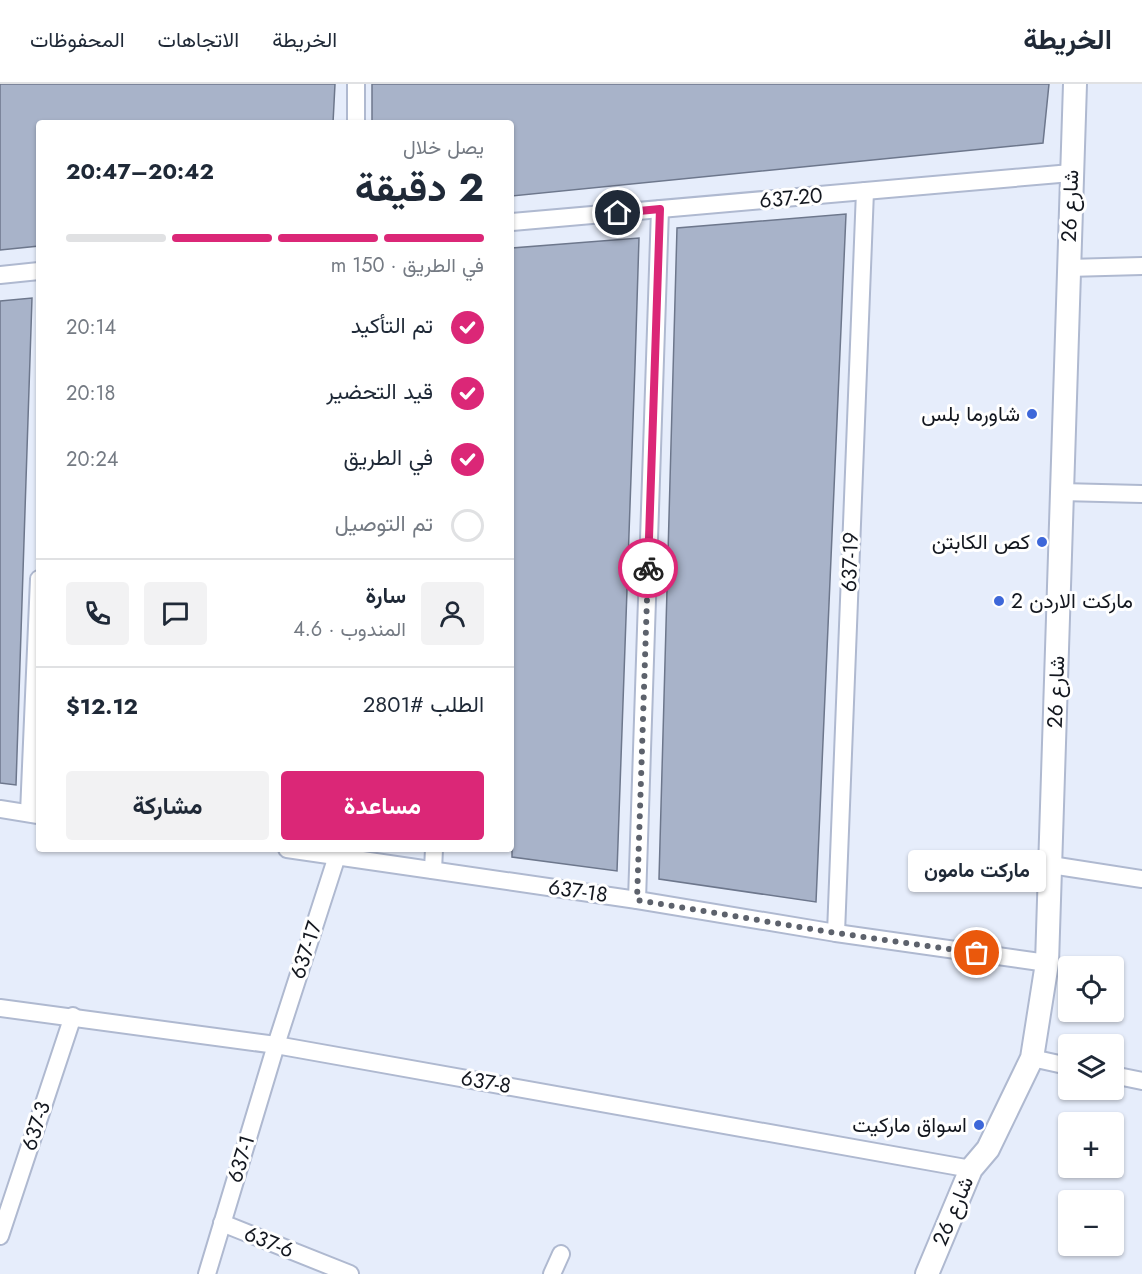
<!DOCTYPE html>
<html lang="ar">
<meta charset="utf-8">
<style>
:root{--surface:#fff;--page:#f2f2f3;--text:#1f2937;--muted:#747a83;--line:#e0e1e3;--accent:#db2777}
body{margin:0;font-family:Jost,Vazirmatn,sans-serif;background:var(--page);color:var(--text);direction:rtl;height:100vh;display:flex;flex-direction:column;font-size:22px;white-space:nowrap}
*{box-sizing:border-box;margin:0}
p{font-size:20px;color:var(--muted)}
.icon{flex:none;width:33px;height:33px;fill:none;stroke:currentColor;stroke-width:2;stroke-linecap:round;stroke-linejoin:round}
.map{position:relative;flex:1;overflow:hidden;direction:ltr}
.details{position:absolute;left:36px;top:36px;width:478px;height:732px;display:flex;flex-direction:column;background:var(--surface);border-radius:6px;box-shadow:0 2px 4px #0004;direction:rtl}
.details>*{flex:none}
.buttons{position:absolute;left:1058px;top:872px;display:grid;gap:12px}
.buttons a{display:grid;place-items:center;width:66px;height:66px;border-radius:6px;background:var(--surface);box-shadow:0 2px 4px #0004;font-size:30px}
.pin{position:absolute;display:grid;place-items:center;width:51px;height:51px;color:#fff;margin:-26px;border:3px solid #fff;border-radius:50%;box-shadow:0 2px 6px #0007}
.courier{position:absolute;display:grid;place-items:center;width:60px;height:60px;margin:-30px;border:4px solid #db2777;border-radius:50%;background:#fff;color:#222;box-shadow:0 2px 8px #0007}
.bubble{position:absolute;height:42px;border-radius:6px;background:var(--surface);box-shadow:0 2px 4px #0004;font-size:20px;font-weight:700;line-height:42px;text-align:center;direction:rtl}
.overview em{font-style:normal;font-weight:700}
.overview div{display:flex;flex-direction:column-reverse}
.overview{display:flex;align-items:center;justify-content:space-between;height:102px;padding:0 30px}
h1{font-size:39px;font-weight:700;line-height:45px}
.bar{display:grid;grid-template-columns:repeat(4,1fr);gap:9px 6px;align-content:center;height:72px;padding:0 30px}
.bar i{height:8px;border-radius:4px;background:var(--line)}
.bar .active{background:var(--accent)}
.bar p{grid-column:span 4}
.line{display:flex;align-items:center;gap:15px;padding:0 30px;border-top:2px solid var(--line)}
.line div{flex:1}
.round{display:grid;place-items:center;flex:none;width:63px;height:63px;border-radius:6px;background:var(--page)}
ol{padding:0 30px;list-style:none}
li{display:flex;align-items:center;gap:18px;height:66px}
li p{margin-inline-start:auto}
li .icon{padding:6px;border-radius:50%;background:var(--accent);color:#fff;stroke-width:4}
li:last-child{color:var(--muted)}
li i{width:33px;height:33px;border:3px solid var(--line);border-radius:50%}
.action{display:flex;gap:12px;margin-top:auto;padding:12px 30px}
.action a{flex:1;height:69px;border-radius:6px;background:var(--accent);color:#fff;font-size:24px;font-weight:700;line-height:69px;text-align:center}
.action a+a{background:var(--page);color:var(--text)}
header{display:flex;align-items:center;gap:36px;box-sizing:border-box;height:84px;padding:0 30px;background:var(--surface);border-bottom:2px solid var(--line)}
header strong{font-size:28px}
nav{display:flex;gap:33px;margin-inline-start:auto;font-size:21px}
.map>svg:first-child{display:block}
.building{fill:#a8b3c9;stroke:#6d778c;stroke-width:1.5}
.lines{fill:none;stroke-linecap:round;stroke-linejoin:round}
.street-casing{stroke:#afb9d0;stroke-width:20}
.secondary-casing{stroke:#afb9d0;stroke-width:26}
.street{stroke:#fff;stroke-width:16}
.secondary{stroke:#fff;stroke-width:22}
.done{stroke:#5d626c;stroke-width:6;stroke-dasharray:0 10.8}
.route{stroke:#db2777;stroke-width:8}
.poi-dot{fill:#3d67d9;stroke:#fff;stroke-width:2}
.labels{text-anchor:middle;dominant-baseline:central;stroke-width:6;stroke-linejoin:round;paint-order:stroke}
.street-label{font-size:21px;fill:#13171f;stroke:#fff}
.poi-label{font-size:21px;fill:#13171f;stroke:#fff;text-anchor:end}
</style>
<header>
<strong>الخريطة</strong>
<nav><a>الخريطة</a><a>الاتجاهات</a><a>المحفوظات</a></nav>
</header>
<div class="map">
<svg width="1142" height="1190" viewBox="0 0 1142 1190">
<rect width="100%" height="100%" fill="#e6edfb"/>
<g class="building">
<path d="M0,0H335L333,39H39V162L0,166Z"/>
<path d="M372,0H1049L1043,59L512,112V39H372Z"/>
<path d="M846,130L816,818L659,795L677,144Z"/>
<path d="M639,154L635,281L617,787L512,773V164Z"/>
<path d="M32,214L26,396L16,701L0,699V217Z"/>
</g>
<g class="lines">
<defs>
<g id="street">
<path d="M356,39V0"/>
<path d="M512,138L1071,89"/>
<path d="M1068,184L1142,182"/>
<path d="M0,191L39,187"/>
<path d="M1061,408L1142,410"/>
<path d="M0,725L38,731"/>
<path d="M29,729L39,495"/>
<path d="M287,765L637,816L836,849L1047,879"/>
<path d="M1051,781L1142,795"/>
<path d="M433,786L434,765"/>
<path d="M637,816L660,125"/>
<path d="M836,849L865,107"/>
<path d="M0,924L276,961L971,1085"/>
<path d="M1032,974L1068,982"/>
<path d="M1113,991L1142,997"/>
<path d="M222,1139L350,1190"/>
<path d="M0,1152L73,932"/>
<path d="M207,1190L276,961L337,772"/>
<path d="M552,1190L561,1170"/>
</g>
<path id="secondary" d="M927,1190L971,1085L988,1065L1032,974L1047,879L1075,0"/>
</defs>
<use href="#street" class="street-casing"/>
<use href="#secondary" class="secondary-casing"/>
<use href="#street" class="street"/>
<use href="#secondary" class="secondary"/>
</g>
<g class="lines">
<path class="done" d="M648,484L637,816L836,849L977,869"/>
<path class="route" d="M618,129L660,125L648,484"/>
</g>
<g class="poi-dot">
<circle cx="1032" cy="330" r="6"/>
<circle cx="1042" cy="458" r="6"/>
<circle cx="999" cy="517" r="6"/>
<circle cx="979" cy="1041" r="6"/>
</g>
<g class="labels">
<g class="street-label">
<text transform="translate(791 114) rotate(-5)">637-20</text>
<text transform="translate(1070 122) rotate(-88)">شارع 26</text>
<text transform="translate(850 478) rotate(-88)">637-19</text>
<text transform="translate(1056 608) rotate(-88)">شارع 26</text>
<text transform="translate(578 807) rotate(8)">637-18</text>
<text transform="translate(306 866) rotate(-72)">637-17</text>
<text transform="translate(486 998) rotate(10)">637-8</text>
<text transform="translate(36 1042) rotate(-72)">637-3</text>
<text transform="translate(241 1075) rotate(-73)">637-1</text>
<text transform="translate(953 1127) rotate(-67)">شارع 26</text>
<text transform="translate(269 1158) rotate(22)">637-6</text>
</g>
<g class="poi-label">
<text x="1020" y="330">شاورما بلس</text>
<text x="1030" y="458">كص الكابتن</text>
<text x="1011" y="517" text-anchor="start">ماركت الاردن 2</text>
<text x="967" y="1041">اسواق ماركيت</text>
</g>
</g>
</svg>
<div class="buttons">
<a><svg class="icon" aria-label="locate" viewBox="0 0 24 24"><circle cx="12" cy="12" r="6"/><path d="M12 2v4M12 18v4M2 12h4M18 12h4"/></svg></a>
<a><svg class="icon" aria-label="layers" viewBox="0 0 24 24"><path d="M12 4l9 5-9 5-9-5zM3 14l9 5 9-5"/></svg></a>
<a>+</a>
<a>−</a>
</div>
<div class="pin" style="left:977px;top:869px;background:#ea580c"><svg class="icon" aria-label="bag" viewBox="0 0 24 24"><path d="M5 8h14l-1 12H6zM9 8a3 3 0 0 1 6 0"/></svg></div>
<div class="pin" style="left:618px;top:129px;background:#1f2937"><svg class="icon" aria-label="home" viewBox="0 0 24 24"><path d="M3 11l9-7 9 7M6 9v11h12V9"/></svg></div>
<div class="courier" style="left:648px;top:484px"><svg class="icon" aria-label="bike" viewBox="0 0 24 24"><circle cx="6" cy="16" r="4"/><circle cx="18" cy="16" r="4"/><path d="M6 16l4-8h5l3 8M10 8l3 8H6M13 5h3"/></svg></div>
<div class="bubble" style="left:908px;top:766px;width:138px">ماركت مامون</div>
<section class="details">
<div class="overview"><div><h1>2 دقيقة</h1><p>يصل خلال</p></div><em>20:42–20:47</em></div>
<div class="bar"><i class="active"></i><i class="active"></i><i class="active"></i><i></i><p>في الطريق · 150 m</p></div>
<ol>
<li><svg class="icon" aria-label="check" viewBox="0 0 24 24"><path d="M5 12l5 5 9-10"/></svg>تم التأكيد<p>20:14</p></li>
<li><svg class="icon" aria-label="check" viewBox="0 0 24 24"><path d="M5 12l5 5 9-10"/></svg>قيد التحضير<p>20:18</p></li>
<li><svg class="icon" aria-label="check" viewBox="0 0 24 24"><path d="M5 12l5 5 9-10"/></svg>في الطريق<p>20:24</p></li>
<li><i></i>تم التوصيل</li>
</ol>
<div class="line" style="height:108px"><a class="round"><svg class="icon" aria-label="person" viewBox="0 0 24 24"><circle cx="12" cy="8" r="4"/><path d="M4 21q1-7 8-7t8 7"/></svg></a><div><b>سارة</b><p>المندوب · 4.6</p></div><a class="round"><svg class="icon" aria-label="chat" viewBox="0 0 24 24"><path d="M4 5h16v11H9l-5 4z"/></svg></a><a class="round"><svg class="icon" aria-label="phone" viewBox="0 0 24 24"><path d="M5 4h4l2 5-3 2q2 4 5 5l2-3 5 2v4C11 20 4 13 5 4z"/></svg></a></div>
<div class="line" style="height:78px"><div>الطلب #2801</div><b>$12.12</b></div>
<div class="action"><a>مساعدة</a><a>مشاركة</a></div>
</section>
</div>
